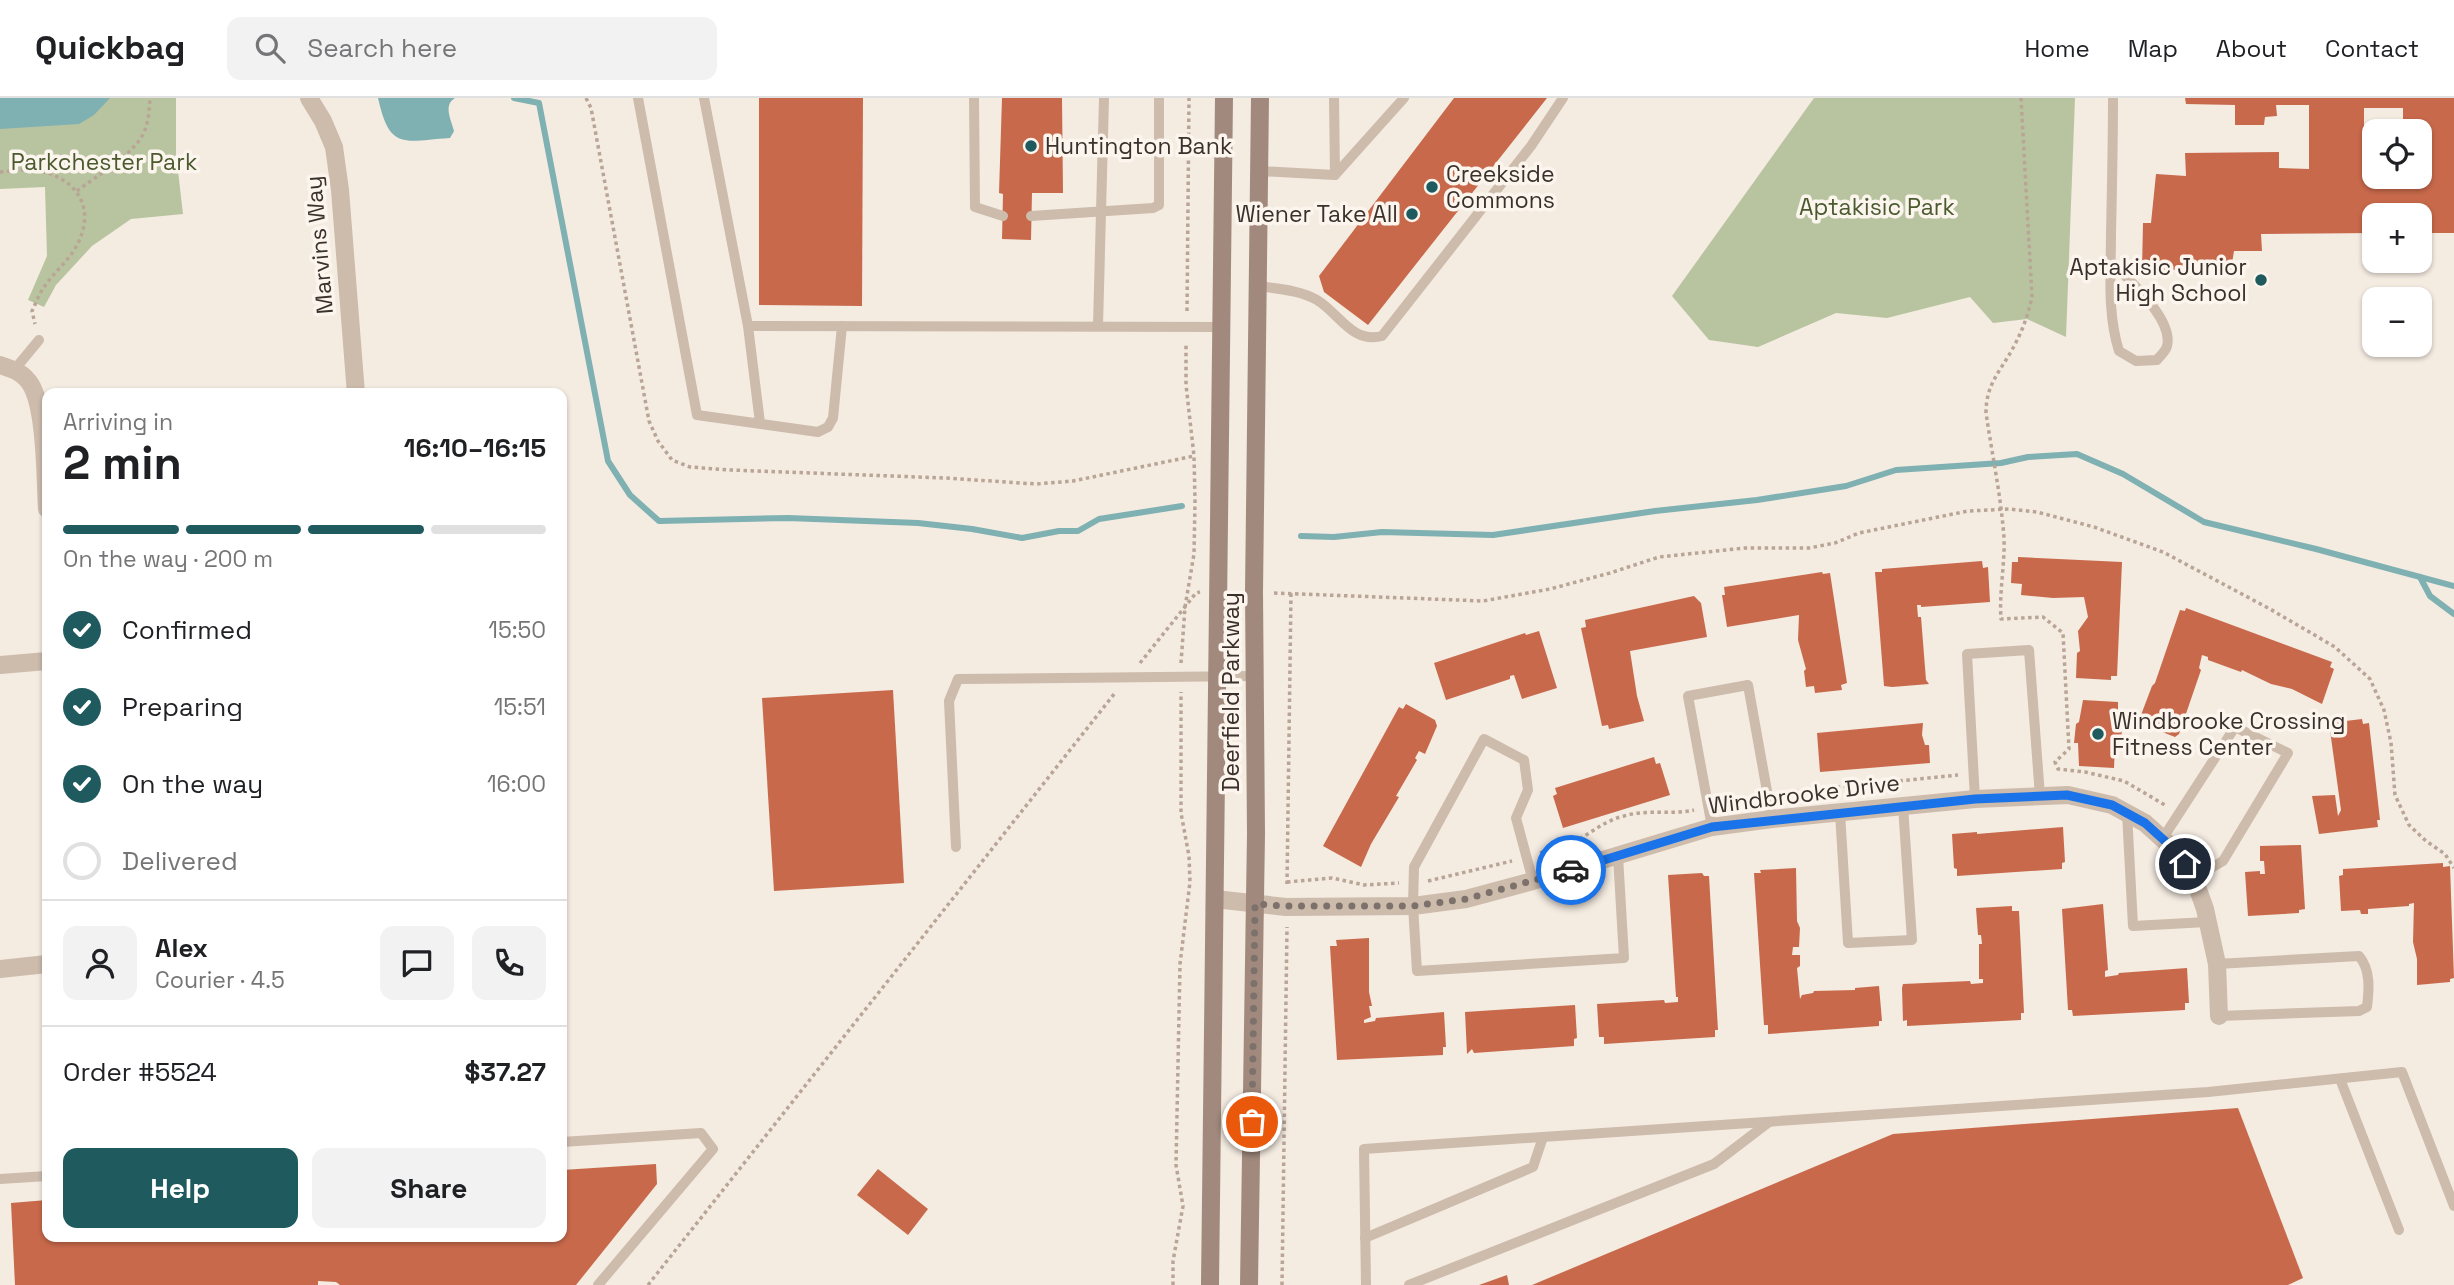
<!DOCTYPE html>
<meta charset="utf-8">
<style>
:root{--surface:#fff;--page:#f2f2f2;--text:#202124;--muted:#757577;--line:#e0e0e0;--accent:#1f5a5e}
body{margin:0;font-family:"Space Grotesk",sans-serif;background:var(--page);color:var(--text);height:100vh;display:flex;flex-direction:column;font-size:26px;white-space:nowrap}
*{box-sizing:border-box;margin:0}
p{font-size:23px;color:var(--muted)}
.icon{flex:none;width:38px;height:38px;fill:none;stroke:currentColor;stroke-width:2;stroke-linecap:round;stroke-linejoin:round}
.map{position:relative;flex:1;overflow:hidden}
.details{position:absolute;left:42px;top:290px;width:525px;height:854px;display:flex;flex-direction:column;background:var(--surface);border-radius:14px;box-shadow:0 2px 5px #0004}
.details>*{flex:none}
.tools{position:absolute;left:2362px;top:21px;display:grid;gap:14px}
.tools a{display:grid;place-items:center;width:70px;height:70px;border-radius:14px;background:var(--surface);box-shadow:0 2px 5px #0004;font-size:35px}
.pin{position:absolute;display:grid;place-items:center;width:60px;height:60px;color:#fff;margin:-30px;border:4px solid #fff;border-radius:50%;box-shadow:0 2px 7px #0007}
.courier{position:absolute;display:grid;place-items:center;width:70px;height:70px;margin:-35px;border:5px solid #1a73e8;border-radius:50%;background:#fff;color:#222;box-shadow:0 2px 9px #0007}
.headline em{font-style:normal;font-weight:700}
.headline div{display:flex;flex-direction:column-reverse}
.headline{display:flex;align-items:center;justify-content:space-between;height:119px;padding:0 21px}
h1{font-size:46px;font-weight:700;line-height:52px}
.bar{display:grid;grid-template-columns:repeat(4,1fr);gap:10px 7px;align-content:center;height:84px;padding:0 21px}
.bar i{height:9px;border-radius:5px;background:var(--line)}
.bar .on{background:var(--accent)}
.bar p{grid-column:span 4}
.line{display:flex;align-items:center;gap:18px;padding:0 21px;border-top:2px solid var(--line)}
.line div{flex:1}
.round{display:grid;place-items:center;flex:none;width:74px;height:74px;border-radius:14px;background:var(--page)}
ol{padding:0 21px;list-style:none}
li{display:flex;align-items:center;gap:21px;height:77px}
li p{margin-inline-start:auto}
li .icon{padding:7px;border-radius:50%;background:var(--accent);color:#fff;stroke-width:4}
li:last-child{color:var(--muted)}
li i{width:38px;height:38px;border:4px solid var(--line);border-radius:50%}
.button{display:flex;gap:14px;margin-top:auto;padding:14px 21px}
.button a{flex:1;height:80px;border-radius:14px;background:var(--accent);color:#fff;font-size:28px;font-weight:700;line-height:80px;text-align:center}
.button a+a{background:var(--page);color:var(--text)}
header{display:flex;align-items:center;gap:42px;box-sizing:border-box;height:98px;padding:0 35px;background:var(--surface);border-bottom:2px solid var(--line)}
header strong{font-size:33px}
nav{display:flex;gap:38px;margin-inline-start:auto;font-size:24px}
.search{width:490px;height:63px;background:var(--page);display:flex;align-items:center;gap:18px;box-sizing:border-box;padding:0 24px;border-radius:14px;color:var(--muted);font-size:26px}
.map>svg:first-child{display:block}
.green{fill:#b8c4a0}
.water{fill:#7fb0b2}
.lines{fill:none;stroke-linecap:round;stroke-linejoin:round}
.stream{stroke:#7fb0b2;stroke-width:6}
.building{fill:#c8694b;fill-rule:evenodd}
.path{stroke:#b9a596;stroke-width:3.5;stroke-dasharray:3.5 3.5;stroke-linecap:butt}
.lane{stroke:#cdbbac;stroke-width:10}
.street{stroke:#cdbbac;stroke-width:18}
.secondary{stroke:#a18a7d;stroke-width:18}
.done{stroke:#7c716b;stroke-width:7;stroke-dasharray:0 12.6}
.route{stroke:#1a73e8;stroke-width:9}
.poi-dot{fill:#1f5a5e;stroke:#fbf5ee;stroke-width:2.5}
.labels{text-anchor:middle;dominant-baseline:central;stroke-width:7;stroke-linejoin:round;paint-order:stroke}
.poi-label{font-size:23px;fill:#3b302b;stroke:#fbf5ee;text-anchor:start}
.park-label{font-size:23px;fill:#4a5a2e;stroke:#fbf5ee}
.street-label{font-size:23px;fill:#3b302b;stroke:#fbf5ee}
</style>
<header>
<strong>Quickbag</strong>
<div class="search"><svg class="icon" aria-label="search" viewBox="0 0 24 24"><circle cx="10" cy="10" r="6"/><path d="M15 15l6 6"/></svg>Search here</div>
<nav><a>Home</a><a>Map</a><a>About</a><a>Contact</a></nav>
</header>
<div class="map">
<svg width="2454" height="1187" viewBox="0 0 2454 1187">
<rect width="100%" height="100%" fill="#f4ebe1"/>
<g class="green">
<path d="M0,0H176V56L183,116L131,121L92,148L56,187L44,209L28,202L47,158L45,89L0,91Z"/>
<path d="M1814,0H2075L2066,239L2027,221L1993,225L1970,199L1887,220L1836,215L1758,249L1709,242L1672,198Z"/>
</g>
<g class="water">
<path d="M0,0H110L94,17L79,26L0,31Z"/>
<path d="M378,0H455C443,7 451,21 454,33L450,40C403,43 390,53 378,0Z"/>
</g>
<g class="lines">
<g class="stream">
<path d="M514,0L539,5L608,363L630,397L659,423L788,420L918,425L972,431L1022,440L1059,433H1078L1099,421L1182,408"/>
<path d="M1301,438L1334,439L1382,434L1493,437L1655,413L1757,402L1846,388L1896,372L2001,365L2028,359L2077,356L2123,376L2204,424L2316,451L2454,488"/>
<path d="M2420,479L2430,498L2454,516"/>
</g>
</g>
<g class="building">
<path d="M759,0H863L862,208L759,207Z"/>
<path d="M1002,0H1062L1063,95H1032L1031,142L1002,141L1003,96L999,95Z"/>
<path d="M1454,0H1547L1368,227L1324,194L1319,178Z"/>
<path d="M2185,0H2454V135H2420V117H2375V135L2261,136L2262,153H2234L2231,172H2142L2143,125H2151L2156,76L2186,78L2185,55L2279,54V70L2309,71V7H2276L2277,18L2265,19L2264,27H2235V7L2186,6ZM2364,10H2403V33H2420V79H2375V69L2364,70Z"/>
<path d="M2018,459L2122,464L2117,578H2111V582L2076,580L2077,555L2080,553L2078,533L2088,519L2084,499L2053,500L2021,497L2022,486L2011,485L2012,464H2018Z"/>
<path d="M1982,463L1983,470L1988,469L1990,504L1921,509V507H1917L1918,519H1921L1926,582L1929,586L1892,589L1884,588L1875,474H1882V471Z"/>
<path d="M1822,474L1823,476L1830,475L1847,585L1841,587L1842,592L1815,595L1814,588L1806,589L1804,573L1806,571L1798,542L1799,517L1727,529L1722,497H1725L1724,489Z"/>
<path d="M1694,498L1701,505L1707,539L1630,553L1637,598L1644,623L1609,631L1608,627L1602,628L1581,530L1586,529L1585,522Z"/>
<path d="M2186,510L2332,564L2330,569L2334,571L2322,606L2292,591L2271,586L2242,572L2241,574L2208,562V559L2202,557L2199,570L2201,572L2179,636L2175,639L2147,628V620L2141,617L2152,588L2155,585L2180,512L2185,513Z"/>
<path d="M1539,533L1557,590L1522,601L1514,577L1510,578V581L1446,602L1434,565L1525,535L1526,537Z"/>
<path d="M893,592L904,785L774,793L762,600Z"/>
<path d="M2083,602L2118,604V627H2122L2121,648H2115L2114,670L2079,668L2078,645H2074L2076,626L2079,624Z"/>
<path d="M1406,606L1435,622L1437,628L1425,656L1419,653L1415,660L1417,662L1396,698L1399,699L1371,746L1361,769L1323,748L1399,609L1403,611Z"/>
<path d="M2362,621L2363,626L2369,625L2380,722H2377L2378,729L2319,736L2312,698L2335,697L2338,718L2341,712L2329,625Z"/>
<path d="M1923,625L1922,637L1925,647H1929L1930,665L1820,674L1817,635Z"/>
<path d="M1654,659L1656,666L1660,665L1670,697L1563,730L1553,698L1557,696L1555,690Z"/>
<path d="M2063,729L2065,764L2062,765V771L1957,778V771L1954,770L1952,736L1977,734V736Z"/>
<path d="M2301,747L2305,811L2299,812V815L2248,818L2245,774L2260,773V776H2265L2264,763H2260V748Z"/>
<path d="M2443,765V769L2450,768L2454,880L2450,881V884L2417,887V861L2413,844L2414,805L2409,806V808L2368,811V816H2361L2360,812L2341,813L2339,778L2343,777V771Z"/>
<path d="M1796,770L1797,823L1800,830L1799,849H1793L1792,857H1800V868L1797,870L1800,901L1802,897L1813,895L1814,893L1855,892V890L1879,888L1882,923H1879V928L1768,936V927H1764L1754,775H1761L1760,772Z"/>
<path d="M1702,775L1704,778H1709L1718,932H1715V939L1604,946V939H1599L1597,906L1664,902L1665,905L1678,904V899H1676L1668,777Z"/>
<path d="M2103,806L2108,872L2105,873V879L2118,877L2119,875L2187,870L2189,905H2185V912L2073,918L2072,912H2068L2062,811Z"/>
<path d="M2012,808V813H2019L2024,915H2021V922L1907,928V922L1903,923L1902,890L1903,886L1970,883L1971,886L1983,885V881H1979V846H1982L1981,837H1978L1976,810Z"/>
<path d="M1369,840V894L1372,908H1369L1371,919L1364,922V925L1375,923L1376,920L1444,914L1446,949H1443V957L1337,962L1330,848H1337L1336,842Z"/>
<path d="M1575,907L1577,940L1574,941V948L1474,955L1472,951L1467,956L1465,914Z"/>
<path d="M2238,1010L2303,1180L2288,1187H1532L1893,1036Z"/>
<path d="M656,1066L657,1086L576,1187H340L336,1184L318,1183V1187H15L11,1105L47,1102V1139H562V1072Z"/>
<path d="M878,1071L928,1111L908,1137L857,1097Z"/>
<path d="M1507,1177L1509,1187H1479Z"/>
</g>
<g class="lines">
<g class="path">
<path d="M586,0L591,10L649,323L658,343L672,362L690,369L730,372L945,380L1036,386L1073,383L1194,358"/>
<path d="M2021,0L2032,199C2028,217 2022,234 2013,250C2000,274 1986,286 1986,315C1992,356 2001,398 2004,440C2005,467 1999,494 2001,521L2043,519L2063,535L2069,651L2055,664L2058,671L2085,674L2124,683L2165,707"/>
<path d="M0,74C11,73 23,71 33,72C73,77 97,106 78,145C70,162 54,174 44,189C39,196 36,205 32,213L35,226"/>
<path d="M77,93C96,78 130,59 142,38C149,26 149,13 150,0"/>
<path d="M1187,213L1189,0"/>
<path d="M1274,495L1483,503L1550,491L1610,475L1659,459L1745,450H1809L1835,445L1859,435L1968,413L2009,411L2037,414L2094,429L2163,454L2270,511L2335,549L2370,581L2384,612L2391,645L2395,697L2409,727L2426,743L2445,756L2454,770"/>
<path d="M1140,565L1196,495L1200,494"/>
<path d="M1181,565L1185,509L1194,456L1195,403L1194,358L1186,287V245"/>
<path d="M1781,695L1958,677"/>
<path d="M1722,704L1752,699"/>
<path d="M1540,755C1554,751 1568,747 1581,740C1595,732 1607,722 1624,718C1647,711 1671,717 1694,712"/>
<path d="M1428,783L1512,763"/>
<path d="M1287,784L1332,780L1364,787L1399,785"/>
<path d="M1287,786L1291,495"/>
<path d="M648,1187L1115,595"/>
<path d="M1173,1187V1163L1183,1108L1176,1067L1180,866L1190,784L1189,758L1181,715V594"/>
<path d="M1282,1187L1287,829"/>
</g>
<g class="lane">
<path d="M638,0L697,317L818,334L828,329L833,320L842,228"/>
<path d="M704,0L748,228L760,325"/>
<path d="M974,0L975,109L1003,118"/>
<path d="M1260,73L1335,77L1334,0"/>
<path d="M1335,77L1404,0"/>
<path d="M1031,118L1153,110L1159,107V0"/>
<path d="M2111,163C2128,182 2174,221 2167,248C2166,253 2160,258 2157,262L2136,263L2119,253C2107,215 2111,175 2111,135C2112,90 2113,45 2113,0"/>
<path d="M1258,188C1278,191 1300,192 1317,202C1340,216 1352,246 1382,238L1531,48L1563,0"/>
<path d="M748,228L1221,229"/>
<path d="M1098,228L1104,0"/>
<path d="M15,271L39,242"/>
<path d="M1975,701L1967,556L2029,552L2040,698"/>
<path d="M1840,715L1848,845L1912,842L1903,708"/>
<path d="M2127,715L2133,828L2207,824"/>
<path d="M1712,729L1688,598L1748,587L1772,721"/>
<path d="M2163,740L2235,629L2288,655L2223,763L2194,780"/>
<path d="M956,749L949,603L958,581L1255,578"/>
<path d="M1533,783L1516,720L1528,692L1524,662L1484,641L1414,769L1413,808L1417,873L1624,860L1618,758"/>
<path d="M2217,866L2359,858C2371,872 2369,892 2367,909L2359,913L2219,918"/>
<path d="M2340,981L2399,1132"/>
<path d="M562,1044L701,1035L713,1051L598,1187"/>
<path d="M0,1081L47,1078"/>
<path d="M1365,1140L1533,1069L1543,1039"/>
<path d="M1366,1187L1364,1051L2208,994L2402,974L2454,1108"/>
<path d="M1409,1187L1714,1066L1769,1024"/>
</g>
<g class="street">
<path d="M309,0L323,23L334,49L340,92L356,296"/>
<path d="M0,267C13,271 24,275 31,287C46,312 45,381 47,411"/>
<path d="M0,567L47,563"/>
<path d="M1215,801L1286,809L1413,808L1466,801L1533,783L1712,729L1772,721L1975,701L2068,697L2112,707L2145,725L2176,753L2194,780L2205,811L2217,866L2219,918"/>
<path d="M0,871L47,866"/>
</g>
<g class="secondary">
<path d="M1210,1187L1224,0"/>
<path d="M1249,1187L1256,736L1254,494L1260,0"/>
</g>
</g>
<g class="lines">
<path class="done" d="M1252,1024L1255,806L1286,808H1413L1466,801L1571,772"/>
<path class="route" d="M1571,772L1712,729L1975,701L2067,697L2112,707L2145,725L2176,753L2185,766"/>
</g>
<g class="poi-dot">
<circle cx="1031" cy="48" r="7"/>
<circle cx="1432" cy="89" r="7"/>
<circle cx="1412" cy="116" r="7"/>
<circle cx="2261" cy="182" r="7"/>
<circle cx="2098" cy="636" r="7"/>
</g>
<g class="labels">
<g class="poi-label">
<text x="1045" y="48">Huntington Bank</text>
<text x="1446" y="76">Creekside<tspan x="1446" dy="26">Commons</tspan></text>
<text x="1398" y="116" text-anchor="end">Wiener Take All</text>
<text x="2247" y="169" text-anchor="end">Aptakisic Junior<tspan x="2247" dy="26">High School</tspan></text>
<text x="2112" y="623">Windbrooke Crossing<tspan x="2112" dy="26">Fitness Center</tspan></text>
</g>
<g class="park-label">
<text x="104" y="64">Parkchester Park</text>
<text x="1877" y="109">Aptakisic Park</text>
</g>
<g class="street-label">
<text transform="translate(319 147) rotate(-95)">Marvins Way</text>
<text transform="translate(1231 594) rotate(-90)">Deerfield Parkway</text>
<text transform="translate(1804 696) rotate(-7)">Windbrooke Drive</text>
</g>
</g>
</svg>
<div class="tools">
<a><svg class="icon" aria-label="locate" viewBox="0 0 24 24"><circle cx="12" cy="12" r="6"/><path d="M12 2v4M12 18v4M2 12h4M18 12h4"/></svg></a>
<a>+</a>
<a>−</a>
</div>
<div class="pin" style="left:1252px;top:1024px;background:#ea580c"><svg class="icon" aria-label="bag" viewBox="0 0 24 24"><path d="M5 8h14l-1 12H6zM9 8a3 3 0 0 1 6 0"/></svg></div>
<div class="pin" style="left:2185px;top:766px;background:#1f2937"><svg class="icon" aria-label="home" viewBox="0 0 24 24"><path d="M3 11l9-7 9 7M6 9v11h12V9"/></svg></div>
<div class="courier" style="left:1571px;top:772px"><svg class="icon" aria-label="car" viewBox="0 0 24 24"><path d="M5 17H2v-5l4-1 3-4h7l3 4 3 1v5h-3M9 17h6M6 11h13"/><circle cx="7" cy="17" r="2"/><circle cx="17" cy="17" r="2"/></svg></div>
<section class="details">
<div class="headline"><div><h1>2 min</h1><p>Arriving in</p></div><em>16:10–16:15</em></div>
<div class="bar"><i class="on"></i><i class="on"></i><i class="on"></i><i></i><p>On the way · 200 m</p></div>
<ol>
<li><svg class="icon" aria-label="check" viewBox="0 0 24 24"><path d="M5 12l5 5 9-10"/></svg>Confirmed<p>15:50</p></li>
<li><svg class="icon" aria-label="check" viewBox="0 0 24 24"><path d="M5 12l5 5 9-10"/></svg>Preparing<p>15:51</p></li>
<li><svg class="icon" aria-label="check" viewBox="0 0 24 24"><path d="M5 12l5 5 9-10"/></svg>On the way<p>16:00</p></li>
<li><i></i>Delivered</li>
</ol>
<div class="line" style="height:126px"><a class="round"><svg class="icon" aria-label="person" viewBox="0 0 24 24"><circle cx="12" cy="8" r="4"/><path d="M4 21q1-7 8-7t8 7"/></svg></a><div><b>Alex</b><p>Courier · 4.5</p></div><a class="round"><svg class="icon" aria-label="chat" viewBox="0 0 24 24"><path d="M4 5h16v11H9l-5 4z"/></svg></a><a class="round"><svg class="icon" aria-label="phone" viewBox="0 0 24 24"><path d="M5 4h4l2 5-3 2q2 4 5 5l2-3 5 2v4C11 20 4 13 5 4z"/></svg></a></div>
<div class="line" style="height:91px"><div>Order #5524</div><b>$37.27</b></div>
<div class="button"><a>Help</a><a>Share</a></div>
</section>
</div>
